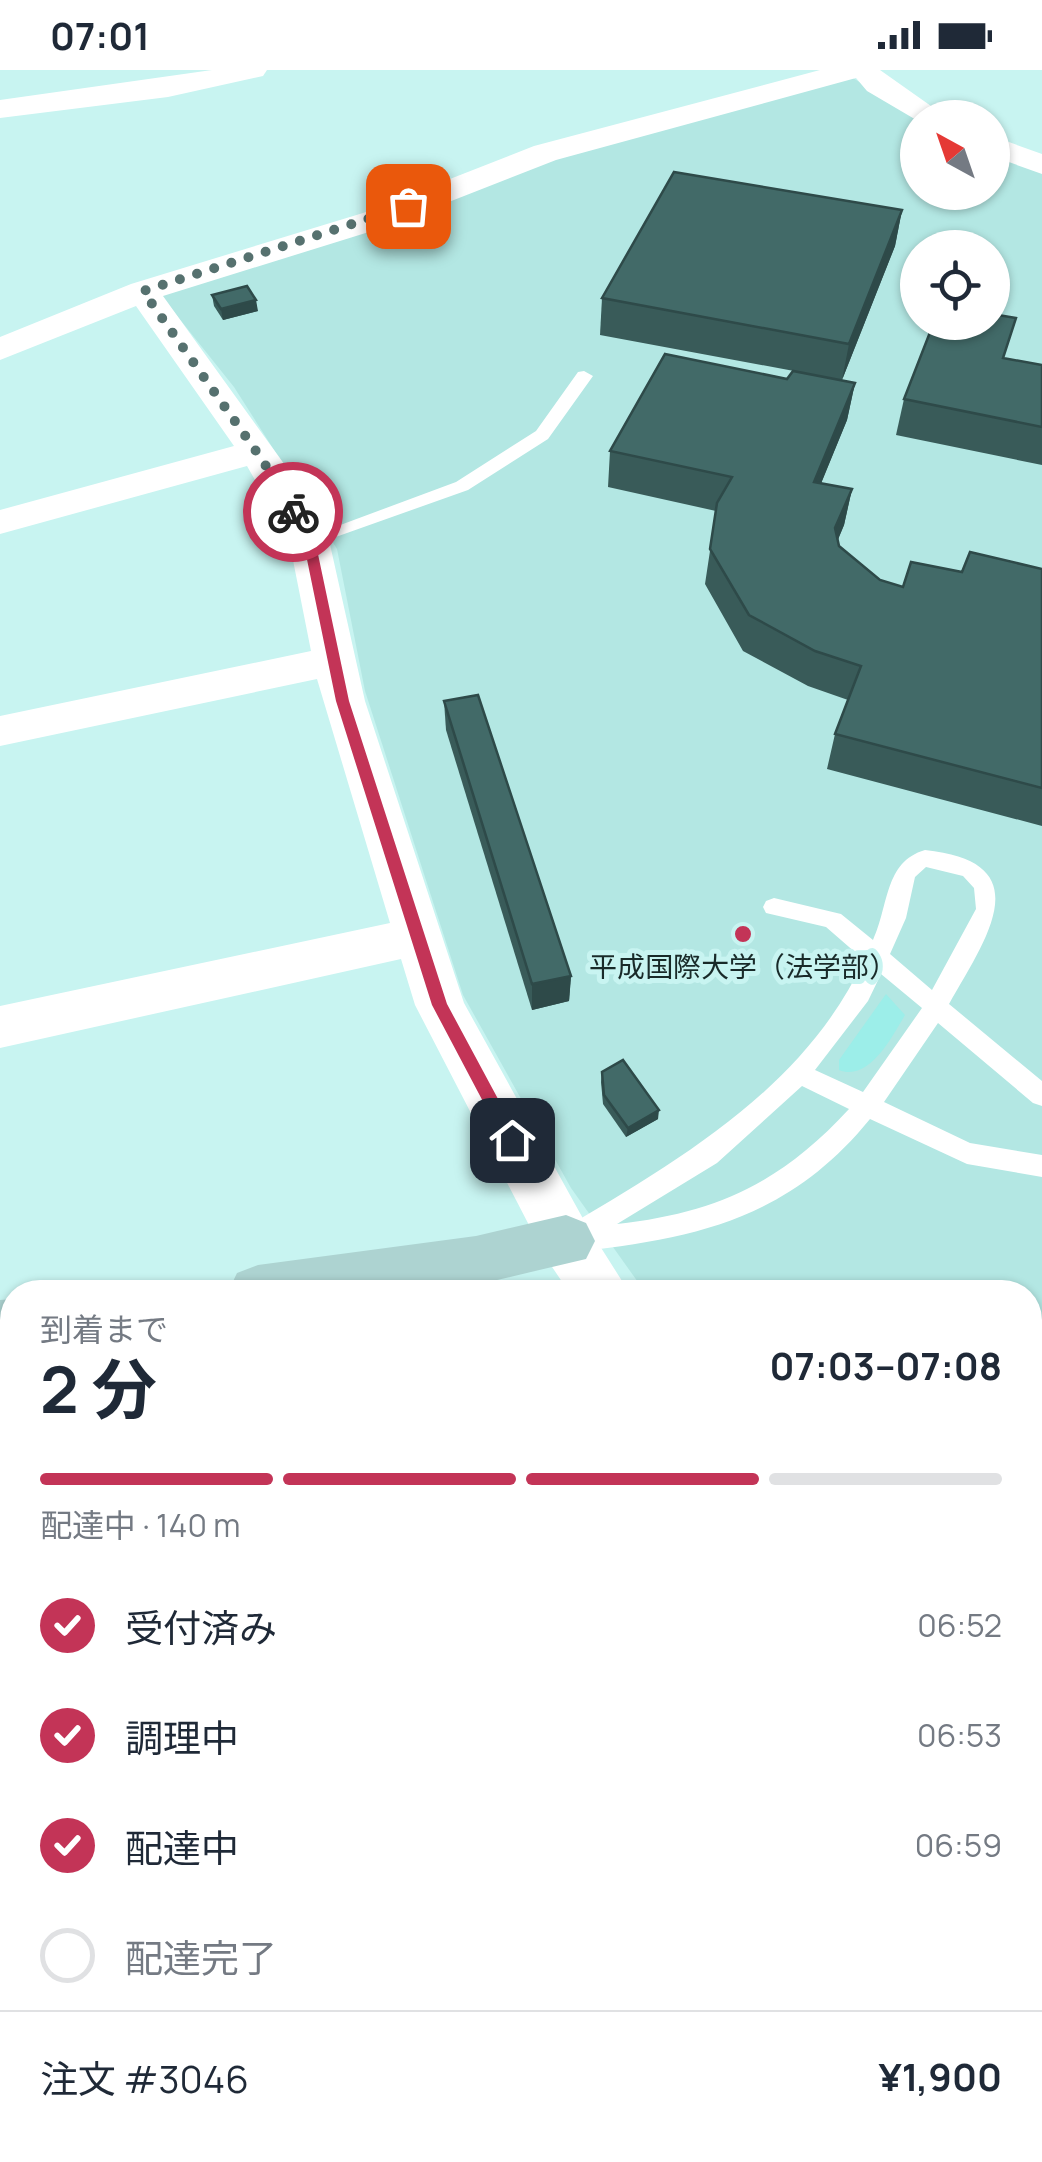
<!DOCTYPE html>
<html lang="ja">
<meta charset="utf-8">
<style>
:root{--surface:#fff;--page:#f6f6f7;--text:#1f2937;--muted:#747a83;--line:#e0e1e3;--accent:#c33457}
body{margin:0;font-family:Manrope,"Noto Sans JP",sans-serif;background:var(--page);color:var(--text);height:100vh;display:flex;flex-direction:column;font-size:38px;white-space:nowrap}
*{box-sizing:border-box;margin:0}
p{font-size:32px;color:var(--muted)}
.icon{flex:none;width:55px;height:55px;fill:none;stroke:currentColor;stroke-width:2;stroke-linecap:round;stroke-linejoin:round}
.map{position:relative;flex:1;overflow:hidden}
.sheet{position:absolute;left:0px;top:1210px;width:1042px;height:882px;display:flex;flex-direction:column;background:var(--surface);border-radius:40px 40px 0 0;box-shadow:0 2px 8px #0004}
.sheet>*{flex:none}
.needle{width:65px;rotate:320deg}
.tools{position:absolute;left:900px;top:30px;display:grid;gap:20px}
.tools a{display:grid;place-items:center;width:110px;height:110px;border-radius:50%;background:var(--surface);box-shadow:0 2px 8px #0004;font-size:50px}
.pin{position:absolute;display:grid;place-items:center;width:85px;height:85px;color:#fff;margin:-42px;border-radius:20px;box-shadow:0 5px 15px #0006}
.courier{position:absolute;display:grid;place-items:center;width:100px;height:100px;margin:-50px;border:8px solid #c33457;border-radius:50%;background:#fff;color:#222;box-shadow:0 2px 12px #0007}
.summary em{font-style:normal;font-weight:700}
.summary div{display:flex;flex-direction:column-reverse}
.summary{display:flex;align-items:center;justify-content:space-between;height:170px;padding:0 40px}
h1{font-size:65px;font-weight:700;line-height:75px}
.bar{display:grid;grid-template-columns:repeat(4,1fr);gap:15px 10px;align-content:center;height:120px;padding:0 40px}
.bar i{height:12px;border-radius:8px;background:var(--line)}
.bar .on{background:var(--accent)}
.bar p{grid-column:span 4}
.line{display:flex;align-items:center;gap:25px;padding:0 40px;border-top:2px solid var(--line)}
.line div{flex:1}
ol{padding:0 40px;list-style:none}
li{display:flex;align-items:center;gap:30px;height:110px}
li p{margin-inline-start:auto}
li .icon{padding:10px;border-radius:50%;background:var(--accent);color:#fff;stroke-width:4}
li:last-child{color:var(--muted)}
li i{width:55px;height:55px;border:5px solid var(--line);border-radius:50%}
.status{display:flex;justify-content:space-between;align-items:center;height:70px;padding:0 50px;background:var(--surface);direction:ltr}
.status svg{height:28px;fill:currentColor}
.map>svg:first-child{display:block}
.built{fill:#b3e7e3;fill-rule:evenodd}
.green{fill:#9ceee9}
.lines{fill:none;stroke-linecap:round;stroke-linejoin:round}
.lane{fill:#fff;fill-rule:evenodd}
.street{fill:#fff;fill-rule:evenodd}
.secondary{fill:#add3d1;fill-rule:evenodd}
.wall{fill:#395b59}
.shaded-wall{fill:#2e4a49}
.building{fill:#426a68;stroke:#2e4a49;stroke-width:2.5}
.route{fill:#c33457}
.done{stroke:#56716f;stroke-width:10;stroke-dasharray:0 18}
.poi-dot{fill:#c33457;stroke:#c8f4f1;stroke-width:4}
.labels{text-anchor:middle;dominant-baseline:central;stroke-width:10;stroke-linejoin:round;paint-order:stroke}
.poi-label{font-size:28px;fill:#192a29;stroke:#c8f4f1}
</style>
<div class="status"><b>07:01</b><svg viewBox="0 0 49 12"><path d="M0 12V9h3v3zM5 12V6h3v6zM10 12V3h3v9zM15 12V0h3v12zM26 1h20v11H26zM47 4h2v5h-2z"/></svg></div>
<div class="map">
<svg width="1042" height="2092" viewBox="0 0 1042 2092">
<rect width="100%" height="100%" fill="#c8f4f1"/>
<path class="built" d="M851,7L919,47L918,122H992L993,81L1042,102V1685L1030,1673V1222H645L571,1118L463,925L365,621L337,479L234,317L158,222L537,93ZM918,178H992V252H918Z"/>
<path class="green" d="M886,924L905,945C892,967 869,1012 839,1000V990Z"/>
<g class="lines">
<g class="lane">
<path d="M584,301L593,306L548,369L468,420L316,474H302L300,470L456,412L536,361L578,302Z"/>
<path d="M925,780C1042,792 986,869 949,934L1042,1011V1036L1033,1033L938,953L884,1032L970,1073L1042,1085V1107L967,1094L870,1049C786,1152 691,1169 566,1183L557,1179L553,1171L557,1163C675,1092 803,1021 864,890L826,857L766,843L763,837L766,831L774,828L841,844L873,870C889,836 884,792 925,780ZM926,797L963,806L974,818L976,839L932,920L890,884L906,848L915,807ZM881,904L922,938L863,1022L815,1000L868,931ZM802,1016L849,1039C781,1113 716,1143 617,1154L717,1093Z"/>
</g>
<g class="street">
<path d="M212,0H267L263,6L168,27L0,48V30Z"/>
<path d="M820,0H880L948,48H918V51L867,21L856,8L556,90L385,157L163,226L282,391L329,470L365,631L464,933L586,1154L629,1222H569L546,1188L415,935L401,889L0,978V936L390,853L317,609L0,676V646L311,581L289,470L247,396L0,464V440L234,376L136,236L0,290V267L131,214L363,143L534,76Z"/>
<path d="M992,66L1042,84V104L992,86Z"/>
<path d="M1030,1706L1042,1711V1786L1030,1781Z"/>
</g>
<g class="secondary">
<path d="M566,1145L586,1153L595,1171L586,1189L446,1222H228L237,1203L258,1195L476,1166Z"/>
<path d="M12,1229V1285L0,1286V1230Z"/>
</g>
</g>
<g class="wall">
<path d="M902,140L895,176L842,310L600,265L602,228Z"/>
<path d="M212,225L258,241L223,250L214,236Z"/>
<path d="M1004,288L1042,295V395L896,365L904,329Z"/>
<path d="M787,309L855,313L847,350L821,413L852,419L844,455L838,469L839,476L880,510L903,517L962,502L1042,499V756L827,699L835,664L848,630L808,616L743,581L705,514L716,441L608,417L610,381Z"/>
<path d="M444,631L571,906L569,931L532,940L446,660Z"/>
<path d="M602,1002L658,1049L626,1067L603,1034L601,1012Z"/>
<path d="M1030,1494L1042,1506V1603L1030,1591Z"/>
</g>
<g class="shaded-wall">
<path d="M902,140L895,176L842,310L849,274Z"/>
<path d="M256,230L258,241L223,250L221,239Z"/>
<path d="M855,313L847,350L807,448L814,412Z"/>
<path d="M852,419L844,455L828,494L835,458Z"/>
<path d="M571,906L569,931L532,940V914Z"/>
<path d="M659,1040L658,1049L626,1067L628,1058Z"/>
<path d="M12,1713V1791L10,1842L0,1840V1715Z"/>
</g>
<g class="building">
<path d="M674,102L902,140L849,274L602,228Z"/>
<path d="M247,216L256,230L221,239L212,225Z"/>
<path d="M992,244L1016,248L1003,288L1042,295V357L904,329L934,252H992Z"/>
<path d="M665,284L787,309L793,301L855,313L814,412L852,419L835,458L839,476L880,510L903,517L911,492L962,502L970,482L1042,499V718L835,664L861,596L815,581L749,545L710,479L717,433L732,407L610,381Z"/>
<path d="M478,625L571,906L532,914L444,631Z"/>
<path d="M623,990L659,1040L628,1058L604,1025L602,1002Z"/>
<path d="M12,1379V1713L0,1715V1380Z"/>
<path d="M1030,1494L1042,1506V1574L1030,1563Z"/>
</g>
<path class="route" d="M293,438L315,470L349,631L447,934L520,1070L512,1077L506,1075L432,935L336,631L303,470L287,442Z"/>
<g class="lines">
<path class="done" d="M293,442L263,391L143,221L408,136"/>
</g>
<circle class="poi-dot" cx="743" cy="864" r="10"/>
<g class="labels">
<g class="poi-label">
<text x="743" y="896">平成国際大学（法学部）</text>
</g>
</g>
</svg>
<div class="tools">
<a><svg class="needle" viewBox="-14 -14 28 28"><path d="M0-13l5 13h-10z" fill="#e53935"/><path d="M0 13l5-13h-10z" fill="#747a83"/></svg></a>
<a><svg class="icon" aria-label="locate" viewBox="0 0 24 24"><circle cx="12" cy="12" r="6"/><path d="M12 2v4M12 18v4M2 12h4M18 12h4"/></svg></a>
</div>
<div class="pin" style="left:408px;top:136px;background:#ea580c"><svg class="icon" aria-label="bag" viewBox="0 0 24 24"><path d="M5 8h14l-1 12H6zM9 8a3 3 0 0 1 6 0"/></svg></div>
<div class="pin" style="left:512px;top:1070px;background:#1f2937"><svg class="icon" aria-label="home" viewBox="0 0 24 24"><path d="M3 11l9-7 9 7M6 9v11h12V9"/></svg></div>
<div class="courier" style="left:293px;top:442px"><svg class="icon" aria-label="bike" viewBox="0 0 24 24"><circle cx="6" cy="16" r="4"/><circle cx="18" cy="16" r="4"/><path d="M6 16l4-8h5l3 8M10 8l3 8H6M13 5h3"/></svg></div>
<section class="sheet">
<div class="summary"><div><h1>2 分</h1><p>到着まで</p></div><em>07:03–07:08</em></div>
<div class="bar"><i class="on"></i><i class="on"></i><i class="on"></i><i></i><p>配達中 · 140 m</p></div>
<ol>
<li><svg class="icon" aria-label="check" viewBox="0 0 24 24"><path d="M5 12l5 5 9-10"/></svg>受付済み<p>06:52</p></li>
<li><svg class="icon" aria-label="check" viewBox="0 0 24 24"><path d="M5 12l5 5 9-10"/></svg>調理中<p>06:53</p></li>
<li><svg class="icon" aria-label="check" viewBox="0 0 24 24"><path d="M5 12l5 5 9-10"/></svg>配達中<p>06:59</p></li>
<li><i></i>配達完了</li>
</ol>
<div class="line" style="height:130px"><div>注文 #3046</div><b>¥1,900</b></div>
</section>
</div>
